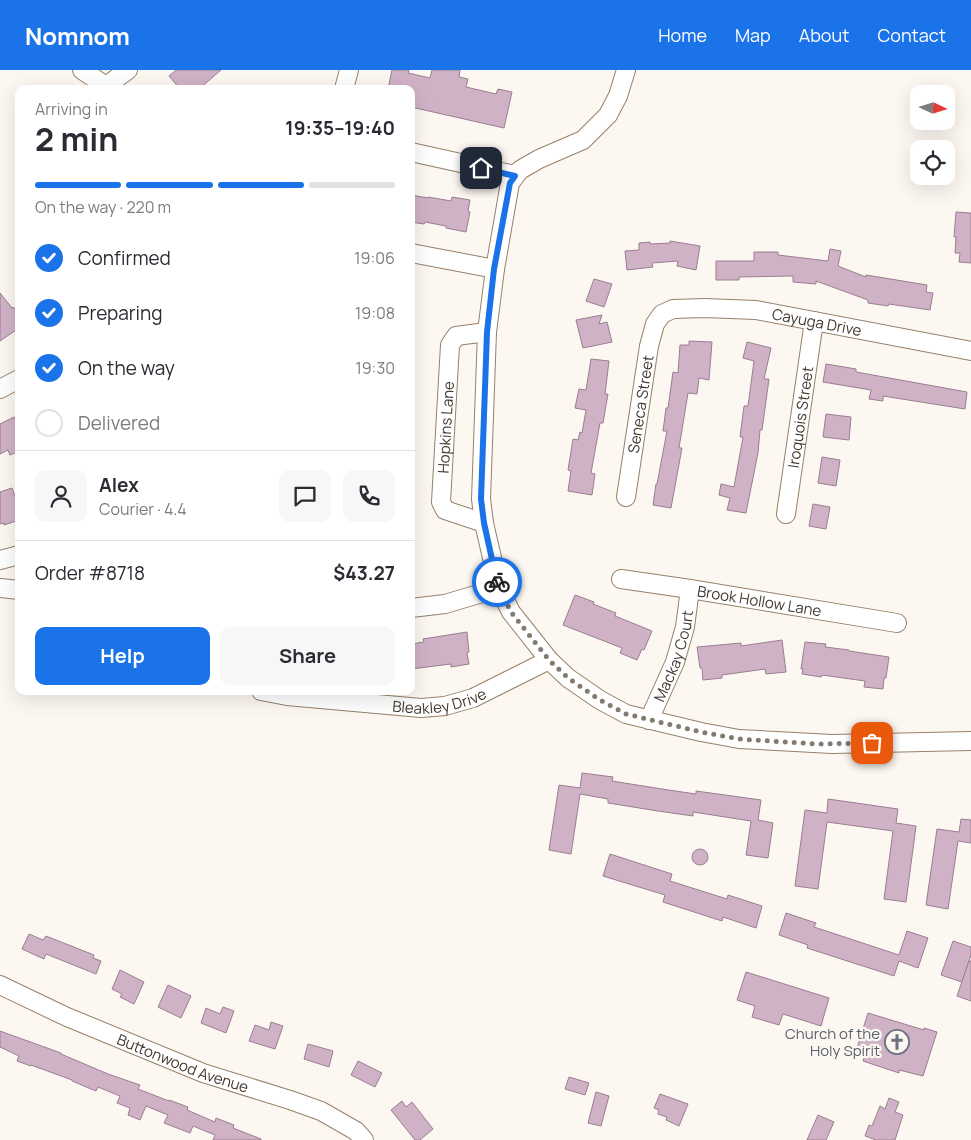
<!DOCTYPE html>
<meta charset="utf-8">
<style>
:root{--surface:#fff;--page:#f7f7f7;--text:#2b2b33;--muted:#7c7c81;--line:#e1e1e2;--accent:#1a73e8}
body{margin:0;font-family:Manrope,sans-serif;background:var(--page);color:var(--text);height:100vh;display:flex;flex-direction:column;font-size:19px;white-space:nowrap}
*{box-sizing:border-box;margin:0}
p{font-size:16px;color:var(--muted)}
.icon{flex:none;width:28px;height:28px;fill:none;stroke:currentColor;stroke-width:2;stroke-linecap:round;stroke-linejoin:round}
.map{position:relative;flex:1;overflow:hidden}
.drawer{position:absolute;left:15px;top:15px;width:400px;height:610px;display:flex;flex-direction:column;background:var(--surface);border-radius:10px;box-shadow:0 5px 20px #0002}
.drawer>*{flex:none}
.needle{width:32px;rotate:94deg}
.buttons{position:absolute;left:910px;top:15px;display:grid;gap:10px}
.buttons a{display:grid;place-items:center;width:45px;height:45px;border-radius:10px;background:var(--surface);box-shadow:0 5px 20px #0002;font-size:25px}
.pin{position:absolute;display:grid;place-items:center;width:42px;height:42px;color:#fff;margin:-21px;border-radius:10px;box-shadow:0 2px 8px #0006}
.courier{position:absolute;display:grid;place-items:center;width:50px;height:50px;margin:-25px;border:4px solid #1a73e8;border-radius:50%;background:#fff;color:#222;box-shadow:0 1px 6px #0007}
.headline em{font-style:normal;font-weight:700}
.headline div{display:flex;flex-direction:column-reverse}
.headline{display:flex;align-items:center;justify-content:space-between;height:85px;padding:0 20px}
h1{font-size:32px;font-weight:700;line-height:38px}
.bar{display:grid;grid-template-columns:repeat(4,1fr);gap:8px 5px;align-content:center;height:60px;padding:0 20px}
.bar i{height:6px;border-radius:4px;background:var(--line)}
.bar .on{background:var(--accent)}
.bar p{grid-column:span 4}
.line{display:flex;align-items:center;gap:12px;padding:0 20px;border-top:1px solid var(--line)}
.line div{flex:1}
.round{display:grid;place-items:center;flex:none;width:52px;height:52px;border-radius:10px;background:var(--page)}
ol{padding:0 20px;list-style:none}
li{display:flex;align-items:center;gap:15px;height:55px}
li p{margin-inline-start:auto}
li .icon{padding:5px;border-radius:50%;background:var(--accent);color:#fff;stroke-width:4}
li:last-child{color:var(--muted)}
li i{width:28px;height:28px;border:2px solid var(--line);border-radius:50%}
.button{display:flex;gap:10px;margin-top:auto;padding:10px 20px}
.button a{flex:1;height:58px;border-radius:10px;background:var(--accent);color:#fff;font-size:20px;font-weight:700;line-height:58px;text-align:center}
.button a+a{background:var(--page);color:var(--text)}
header{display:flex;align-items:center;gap:30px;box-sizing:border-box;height:70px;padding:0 25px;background:var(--accent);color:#fff}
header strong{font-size:24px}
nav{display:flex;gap:28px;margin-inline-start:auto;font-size:18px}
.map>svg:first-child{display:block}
.building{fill:#d0b2c6;stroke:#9a7e91}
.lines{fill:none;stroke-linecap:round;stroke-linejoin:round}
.minor-casing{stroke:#978068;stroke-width:20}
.minor{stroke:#fff;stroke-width:18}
.done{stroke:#837b72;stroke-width:5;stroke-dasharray:0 9}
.route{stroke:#1a73e8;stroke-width:6}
.labels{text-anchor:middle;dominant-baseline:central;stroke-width:4.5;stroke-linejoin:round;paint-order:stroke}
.street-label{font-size:15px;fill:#42382e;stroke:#fcf7f1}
.worship-label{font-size:15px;fill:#5b616d;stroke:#fcf7f1;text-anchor:end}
</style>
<header>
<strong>Nomnom</strong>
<nav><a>Home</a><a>Map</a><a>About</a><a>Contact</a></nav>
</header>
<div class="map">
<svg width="971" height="1070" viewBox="0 0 971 1070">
<rect width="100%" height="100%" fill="#fcf7f1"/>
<g class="building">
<path d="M176,0H221L199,19H180L169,6Z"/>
<path d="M392,0H409L408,3L430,8L432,0H460L459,7L468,9L466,17L496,24L498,19L512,22L504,58L411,37V19H388Z"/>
<path d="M411,125L428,128V127L451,131L452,127L470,130L468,141L470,142L466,162L446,158V156L425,152L424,154L411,152Z"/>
<path d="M956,142L971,143V193L959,192L960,183H955L956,167H954Z"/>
<path d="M670,171L700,176L696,200L677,196L678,191L652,193L653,197L627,200L625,181L639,180V173L650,172V174L670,173Z"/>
<path d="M830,179L841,181L838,196L866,207V205L927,215L926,222L933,223L930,240L889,234L888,236L868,233V230L816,211V214L793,212V206L739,207V210H716V191H754V182H778V185L828,191Z"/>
<path d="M594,209L612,214L604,237L586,231Z"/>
<path d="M0,223L12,238L13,237L19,244V258L0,271Z"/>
<path d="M602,245L599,254L607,252L612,272L583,278L576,250Z"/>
<path d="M689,271L712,272L709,310L699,308L697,324L688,323L679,378H682L671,438L653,435L656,414H657L667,361H663L666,338H668L673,302L678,303L680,275H689Z"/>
<path d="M747,272L771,278L764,309H769L762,360H760L758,383L746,443L727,440L730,428L719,425L721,414L734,417L743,367H740L744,336H748L754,291L743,288Z"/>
<path d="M591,289L609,291L605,324H608L603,353H600L591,403L595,404L592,425L568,421L571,401L568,400L573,369L578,370L580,362L582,363L586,340L575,338L579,319L586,320Z"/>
<path d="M826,294L856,299V302L967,322L965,339L883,326V331L869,329L871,320L823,312Z"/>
<path d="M826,344L851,347L849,370L823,367Z"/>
<path d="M14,347L19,356V381L10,385L8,380L0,384V354Z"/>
<path d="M822,387L840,390L836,416L818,413Z"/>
<path d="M12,418L16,429L19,428V450L4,455V453L0,454V422Z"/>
<path d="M813,434L830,437L826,459L809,456Z"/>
<path d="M575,525L594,532L593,534L616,543L615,546L652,561L644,580L642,579L637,590L620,583L622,578L563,555Z"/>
<path d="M467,562L469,582L467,583L469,594L451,597V594L411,599V574L424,572L423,569Z"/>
<path d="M782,570L786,602L766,604L765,599L722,605V608L703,610L702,598H700L697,577L741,573V576Z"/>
<path d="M805,572L826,574L825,577L849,580V581L889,587L886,608H884L883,619L864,617L865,611L822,605L821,607L802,604L803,599H801Z"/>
<path d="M582,703L613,707L612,711L662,719L696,724V721L761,730L758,750L773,753L768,788L746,785L751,751L693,742V746L658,741L608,733V729L580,724L571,784L549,780L559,715L580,718Z"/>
<path d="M828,729L898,739L896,753L916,756L906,832L884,829L893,761L827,752L818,819L795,816L805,740L827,743Z"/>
<path d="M961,749L971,750V773L958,771L948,839L926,835L937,759L959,762Z"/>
<circle cx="700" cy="787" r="8"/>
<path d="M610,784L672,804L670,811L727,829L728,825L762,836L756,858L723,847L722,851L663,832L665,825L603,806Z"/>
<path d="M786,843L816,853L814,857L899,885L907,861L928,868L918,898L899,891L894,906L807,878L808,875L779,865Z"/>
<path d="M29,864L43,870L46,866L94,885L93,888L101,891L96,904L46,884L44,889L22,879Z"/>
<path d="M953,871L971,877V885L962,912L941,905Z"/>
<path d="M969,891H971V931L957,926Z"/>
<path d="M120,900L144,912L134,934L120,927L122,924L112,919Z"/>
<path d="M746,902L829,928L821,956L783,944L779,955L752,947L755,936L737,930Z"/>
<path d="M168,915L191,926L181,948L158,937Z"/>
<path d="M223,937L234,941L226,963L201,953L206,938L220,944Z"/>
<path d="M868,943L924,960V958L937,962L923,1006L899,1000V1003L863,991L865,984L856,981Z"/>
<path d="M271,952L283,956L275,979L249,971L255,955L269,960Z"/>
<path d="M0,961L61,983V984L108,1004L140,1015L138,1019L169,1031V1030L188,1037L187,1040L215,1052L216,1048L234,1055L233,1058L261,1069V1070H213L215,1065L193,1056L190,1063L164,1053L168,1045L146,1036L140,1050L128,1045L130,1038L117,1033L120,1026L98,1017L96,1021L72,1011V1010L31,995V996L17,991L19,986L0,977Z"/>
<path d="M308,974L333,981L329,997L304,989Z"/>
<path d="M358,991L382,1003L375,1017L351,1005Z"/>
<path d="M569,1007L589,1013L585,1025L565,1019Z"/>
<path d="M596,1022L609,1026L601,1056L588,1053Z"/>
<path d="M660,1024L688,1034L679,1056L666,1050L667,1047L658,1044L659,1040L654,1038Z"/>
<path d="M889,1028L899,1032L895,1042L903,1045L895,1070H876L865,1066L869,1055L872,1056L880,1036L885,1039Z"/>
<path d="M402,1031L406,1037L412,1032L433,1059L420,1070H415L391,1040Z"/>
<path d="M818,1045L834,1052L826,1070H807Z"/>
</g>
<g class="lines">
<defs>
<g id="minor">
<path d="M82,0L106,16L107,19"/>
<path d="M626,0L618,26L608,45L583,70L539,89L520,100L510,113L495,199L487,262L481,429L484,453L499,518L511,542L549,590L568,608L600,630L626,644L701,662L739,669L832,674L971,671"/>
<path d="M106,16L128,0"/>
<path d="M344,19L349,0"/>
<path d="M411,82L515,105"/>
<path d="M411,183L495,199"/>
<path d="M0,319L19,309"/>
<path id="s1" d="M626,427L649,276L655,254L662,244L673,239L705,238L756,240L971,281"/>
<path id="s2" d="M786,444L814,251"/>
<path id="s3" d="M484,453L445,440L441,432L450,275L456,266L487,262"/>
<path d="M0,490L19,485"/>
<path id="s4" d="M621,509L690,519L897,553"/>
<path d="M0,518L19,520"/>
<path d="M411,538L445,534L499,518"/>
<path id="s5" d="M261,621L287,626L421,638L445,636L473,628L549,590"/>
<path id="s6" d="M649,650L675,592L685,557L690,519"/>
<path id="s7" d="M0,915L67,947L203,1003L290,1030L321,1041L356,1061L364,1070"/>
</g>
</defs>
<use href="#minor" class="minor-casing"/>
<use href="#minor" class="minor"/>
</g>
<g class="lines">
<path class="done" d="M497,512L499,518L511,542L549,590L568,608L600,630L626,644L701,662L739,669L817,674L872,673"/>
<path class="route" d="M481,98L515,106L510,113L494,199L487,262L481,429L484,453L497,512"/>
</g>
<defs>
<symbol id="church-ring" viewBox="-11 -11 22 22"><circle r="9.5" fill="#fcf7f1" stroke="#6b7280" stroke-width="1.5"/><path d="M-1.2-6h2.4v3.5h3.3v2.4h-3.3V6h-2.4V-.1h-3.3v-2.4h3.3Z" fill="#6b7280"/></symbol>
</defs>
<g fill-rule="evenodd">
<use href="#church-ring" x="883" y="958" width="28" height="28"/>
</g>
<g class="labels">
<g class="street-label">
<text stroke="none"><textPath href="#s1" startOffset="345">Cayuga Drive</textPath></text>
<text stroke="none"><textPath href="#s1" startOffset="94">Seneca Street</textPath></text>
<text stroke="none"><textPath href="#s2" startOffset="98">Iroquois Street</textPath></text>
<text stroke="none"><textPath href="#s3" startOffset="125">Hopkins Lane</textPath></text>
<text stroke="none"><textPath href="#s4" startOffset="140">Brook Hollow Lane</textPath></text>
<text stroke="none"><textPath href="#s6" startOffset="69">Mackay Court</textPath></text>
<text stroke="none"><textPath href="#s5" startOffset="180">Bleakley Drive</textPath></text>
<text stroke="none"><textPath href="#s7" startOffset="199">Buttonwood Avenue</textPath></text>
</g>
<g class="worship-label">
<text x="880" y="963">Church of the<tspan x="880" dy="17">Holy Spirit</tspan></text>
</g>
</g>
</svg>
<div class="buttons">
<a><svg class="needle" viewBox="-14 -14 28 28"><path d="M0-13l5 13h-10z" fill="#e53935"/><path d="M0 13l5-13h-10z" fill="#7c7c81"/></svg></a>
<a><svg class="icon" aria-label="locate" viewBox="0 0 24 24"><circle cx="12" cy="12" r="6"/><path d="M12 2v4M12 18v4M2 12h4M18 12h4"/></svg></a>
</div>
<div class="pin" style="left:872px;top:673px;background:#ea580c"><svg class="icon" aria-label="bag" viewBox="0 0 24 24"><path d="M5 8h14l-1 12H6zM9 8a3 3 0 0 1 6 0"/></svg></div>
<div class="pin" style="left:481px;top:98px;background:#1f2937"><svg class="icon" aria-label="home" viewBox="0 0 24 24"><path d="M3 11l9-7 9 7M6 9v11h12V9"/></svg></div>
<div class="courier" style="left:497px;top:512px"><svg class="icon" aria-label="bike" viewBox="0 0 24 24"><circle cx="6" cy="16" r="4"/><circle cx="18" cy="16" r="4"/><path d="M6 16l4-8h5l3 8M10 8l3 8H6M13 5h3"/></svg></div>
<section class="drawer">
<div class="headline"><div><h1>2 min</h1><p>Arriving in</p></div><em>19:35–19:40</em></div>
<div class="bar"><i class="on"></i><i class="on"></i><i class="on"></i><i></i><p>On the way · 220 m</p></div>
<ol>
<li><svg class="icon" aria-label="check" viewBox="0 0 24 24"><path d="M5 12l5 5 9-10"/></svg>Confirmed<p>19:06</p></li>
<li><svg class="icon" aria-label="check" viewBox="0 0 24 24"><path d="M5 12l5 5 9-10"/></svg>Preparing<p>19:08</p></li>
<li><svg class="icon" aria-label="check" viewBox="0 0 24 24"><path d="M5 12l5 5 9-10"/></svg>On the way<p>19:30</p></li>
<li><i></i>Delivered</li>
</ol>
<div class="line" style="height:90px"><a class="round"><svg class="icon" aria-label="person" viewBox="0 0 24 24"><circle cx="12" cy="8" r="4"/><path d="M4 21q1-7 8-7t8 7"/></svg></a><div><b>Alex</b><p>Courier · 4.4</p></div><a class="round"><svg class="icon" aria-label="chat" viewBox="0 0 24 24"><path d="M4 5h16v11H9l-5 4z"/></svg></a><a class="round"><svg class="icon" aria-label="phone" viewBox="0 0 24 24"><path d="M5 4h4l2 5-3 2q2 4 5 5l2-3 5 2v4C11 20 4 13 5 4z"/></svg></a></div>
<div class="line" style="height:65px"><div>Order #8718</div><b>$43.27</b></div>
<div class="button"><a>Help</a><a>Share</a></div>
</section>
</div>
